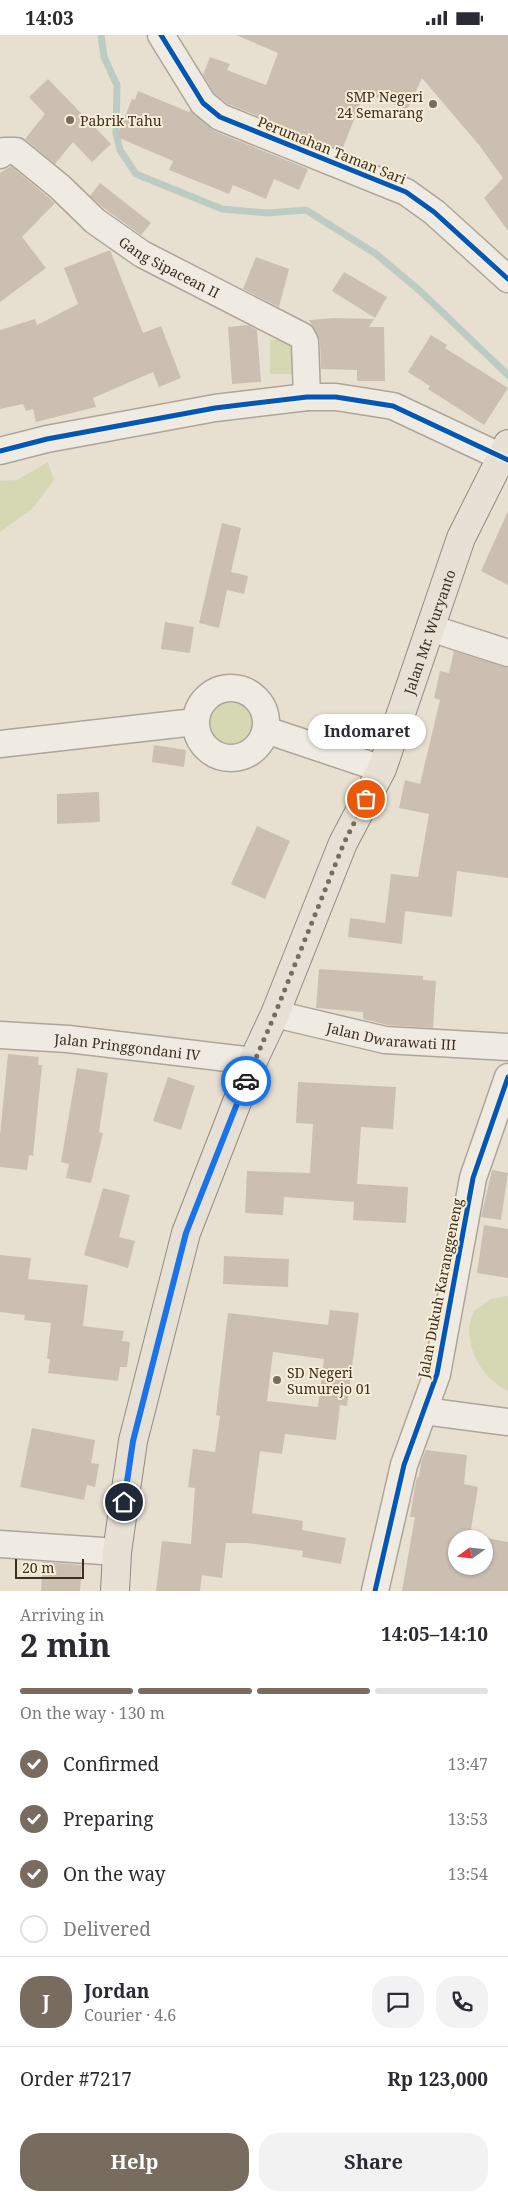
<!DOCTYPE html>
<meta charset="utf-8">
<style>
:root{--surface:#fff;--page:#f2f2f3;--text:#2b2b33;--muted:#7c7c81;--line:#e1e1e2;--accent:#786c5e}
body{margin:0;font-family:"Noto Serif",serif;background:var(--page);color:var(--text);height:100vh;display:flex;flex-direction:column;font-size:19px;white-space:nowrap}
*{box-sizing:border-box;margin:0}
p{font-size:16px;color:var(--muted)}
.icon{flex:none;width:28px;height:28px;fill:none;stroke:currentColor;stroke-width:2;stroke-linecap:round;stroke-linejoin:round}
.map{position:relative;height:1556px;overflow:hidden}
.sheet{display:flex;flex-direction:column;background:var(--surface);flex:1}
.sheet>*{flex:none}
.needle{width:32px;rotate:255deg}
.controls{position:absolute;left:448px;top:1495px;display:grid;gap:10px}
.controls a{display:grid;place-items:center;width:45px;height:45px;border-radius:50%;background:var(--surface);box-shadow:0 1px 4px #0004;font-size:25px}
.scale{position:absolute;left:15px;bottom:12px;width:69px;box-sizing:border-box;padding-left:5px;border:2px solid #3d2e20;border-top:0;font-size:14px;line-height:18px;white-space:nowrap;color:#3d2e20;-webkit-text-stroke:4px #f7eed8;paint-order:stroke}
.pin{position:absolute;display:grid;place-items:center;width:42px;height:42px;color:#fff;margin:-21px;border:2px solid #fff;border-radius:50%;box-shadow:0 1px 5px #0007}
.courier{position:absolute;display:grid;place-items:center;width:50px;height:50px;margin:-25px;border:4px solid #1a73e8;border-radius:50%;background:#fff;color:#222;box-shadow:0 1px 6px #0007}
.bubble{position:absolute;height:35px;border-radius:18px;background:var(--surface);box-shadow:0 1px 4px #0004;font-size:16px;font-weight:700;line-height:35px;text-align:center}
.head em{font-style:normal;font-weight:700}
.head div{display:flex;flex-direction:column-reverse}
.head{display:flex;align-items:center;justify-content:space-between;height:85px;padding:0 20px}
h1{font-size:32px;font-weight:700;line-height:38px}
.bar{display:grid;grid-template-columns:repeat(4,1fr);gap:8px 5px;align-content:center;height:60px;padding:0 20px}
.bar i{height:6px;border-radius:4px;background:var(--line)}
.bar .active{background:var(--accent)}
.bar p{grid-column:span 4}
.line{display:flex;align-items:center;gap:12px;padding:0 20px;border-top:1px solid var(--line)}
.line div{flex:1}
.round{display:grid;place-items:center;flex:none;width:52px;height:52px;border-radius:20px;background:var(--page)}
ol{padding:0 20px;list-style:none}
li{display:flex;align-items:center;gap:15px;height:55px}
li p{margin-inline-start:auto}
li .icon{padding:5px;border-radius:50%;background:var(--accent);color:#fff;stroke-width:4}
li:last-child{color:var(--muted)}
li i{width:28px;height:28px;border:2px solid var(--line);border-radius:50%}
.cta{display:flex;gap:10px;margin-top:auto;padding:10px 20px}
.cta a{flex:1;height:58px;border-radius:20px;background:var(--accent);color:#fff;font-size:20px;font-weight:700;line-height:58px;text-align:center}
.cta a+a{background:var(--page);color:var(--text)}
.status{display:flex;justify-content:space-between;align-items:center;height:35px;padding:0 25px;background:var(--surface);direction:ltr}
.status svg{height:14px;fill:currentColor}
.map>svg:first-child{display:block}
.green{fill:#d6d7b3}
.lines{fill:none;stroke-linecap:round;stroke-linejoin:round}
.stream{stroke:#bcccc2;stroke-width:7}
.building{fill:#cbbfb2;fill-rule:evenodd}
.street-casing{stroke:#ada599;stroke-width:29}
.primary-casing{stroke:#928b80;stroke-width:30}
.street{stroke:#efebe3;stroke-width:26}
.primary{stroke:#e6e1d4;stroke-width:28}
.cycleway-casing{stroke:#f7eed8;stroke-width:8}
.cycleway{stroke:#0057b8;stroke-width:5}
.done{stroke:#786c5e;stroke-width:5;stroke-dasharray:0 9}
.route{stroke:#1a73e8;stroke-width:6}
.poi-dot{fill:#786c5e;stroke:#f7eed8;stroke-width:2}
.labels{text-anchor:middle;dominant-baseline:central;stroke-width:4;stroke-linejoin:round;paint-order:stroke}
.poi-label{font-size:14px;fill:#3d2e20;stroke:#f7eed8;text-anchor:start}
.street-label{font-size:14px;fill:#3d2e20;stroke:#f7eed8}
</style>
<div class="status"><b>14:03</b><svg viewBox="0 0 49 12"><path d="M0 12V9h3v3zM5 12V6h3v6zM10 12V3h3v9zM15 12V0h3v12zM26 1h20v11H26zM47 4h2v5h-2z"/></svg></div>
<div class="map">
<svg width="508" height="1556" viewBox="0 0 508 1556">
<rect width="100%" height="100%" fill="#e7e0d1"/>
<g class="green">
<rect x="270" y="305" width="23" height="34"/>
<path d="M48,427L54,445L32,474L0,497V446L17,445Z"/>
<circle cx="230" cy="687" r="28"/>
<path d="M508,1261V1356C485,1344 470,1322 469,1295C469,1289 472,1282 474,1276L491,1264Z"/>
</g>
<g class="lines">
<path class="stream" d="M101,0L104,22L117,50L116,98L120,115L136,139L222,174L267,178L306,175L376,219L419,255L508,340"/>
</g>
<g class="building">
<path d="M236,0H508V196L484,163L503,143L479,110L422,43L407,75L365,57L342,115L228,69L214,58L203,40L210,22L230,29L227,35L266,50L278,18Z"/>
<path d="M48,44L111,109L92,127L73,107L55,129L25,104L45,79L29,62Z"/>
<path d="M138,56L189,77L190,75L214,96L308,134L299,155L274,144L266,164L233,150L229,159L169,135L173,126L117,102L132,64L135,65Z"/>
<path d="M11,131L55,168L22,202L46,233L0,267V138Z"/>
<path d="M100,148L151,188L141,200L105,174L90,161Z"/>
<path d="M110,215L143,298L161,291L181,343L159,352L153,337L93,363L96,372L36,387L33,374L26,376L23,369L0,374V295L35,284L37,290L78,269L64,233Z"/>
<path d="M256,222L289,234L279,272L243,254Z"/>
<path d="M344,237L387,262L375,283L332,256Z"/>
<path d="M334,283L374,284L369,292H384L385,346H357V335L321,334L320,306L309,285Z"/>
<path d="M248,290L257,295L261,347L232,349L228,292Z"/>
<path d="M431,300L447,310L445,313L508,353L484,390L428,354L430,351L408,337Z"/>
<path d="M508,476V550L481,536Z"/>
<path d="M222,488L241,493L231,537L248,541L244,559L227,555L219,593L199,588Z"/>
<path d="M165,587L194,592L190,618L161,614Z"/>
<path d="M454,616L508,633V843L457,836L452,882L405,876L402,909L348,902L350,883L385,888L391,839L418,842L429,779L399,773L405,745L420,749L440,665L434,663L440,636L449,638Z"/>
<path d="M154,710L186,715L184,732L152,727Z"/>
<path d="M99,757L100,787L57,789V759Z"/>
<path d="M257,791L290,806L265,864L231,849Z"/>
<path d="M319,934L423,941V945L436,946L433,993L387,990L363,984V977L316,973Z"/>
<path d="M8,1019L39,1022L38,1030H42L33,1121L29,1120L27,1135L0,1132V1100Z"/>
<path d="M77,1033L108,1038L99,1097L103,1098L91,1148L66,1143L69,1129L61,1127Z"/>
<path d="M168,1042L195,1051L181,1095L153,1086Z"/>
<path d="M298,1047L396,1052L393,1094L361,1092L357,1149L408,1152L406,1188L353,1185L354,1167L284,1162L283,1180L245,1178L247,1136L310,1138L313,1089L296,1088Z"/>
<path d="M492,1135L508,1138L501,1185L481,1182Z"/>
<path d="M103,1153L130,1160L119,1202L135,1206L128,1233L84,1220Z"/>
<path d="M484,1190L508,1194V1243L477,1238Z"/>
<path d="M0,1220L31,1223L28,1244L88,1250L83,1291L124,1296L122,1306L130,1307L127,1332H120L118,1346L48,1338L50,1324H47L51,1288L24,1285L25,1280L0,1277Z"/>
<path d="M224,1221L289,1224L288,1252L223,1249Z"/>
<path d="M330,1275L359,1278L347,1371L340,1370L336,1405L285,1399L282,1419L260,1416L252,1478L303,1486L302,1495L346,1503L341,1529L302,1522L303,1516L248,1508H226L222,1543L202,1540L200,1556H156L162,1506L191,1509L195,1453L188,1452L193,1414L215,1417L220,1381L216,1380L228,1278L328,1290ZM273,1317L324,1324L318,1372L267,1366Z"/>
<path d="M32,1393L95,1405L91,1428L99,1429L95,1452L87,1450L84,1465L20,1452Z"/>
<path d="M426,1415L467,1420L464,1449L478,1452L470,1500L508,1507V1556H402L415,1482H410L415,1451L417,1442H419L421,1427ZM456,1504H484V1531H456Z"/>
<path d="M43,1527L82,1530L80,1556H41Z"/>
</g>
<g class="lines">
<defs>
<g id="street">
<path d="M161,0L203,68L220,82L406,157L434,177L508,244"/>
<path id="s1" d="M0,120L4,116H16L60,152L95,186L142,219L302,301L305,307L307,362"/>
<path d="M0,416L47,404L215,373L307,362H336L393,371L508,425"/>
<path d="M430,593L508,618"/>
<circle cx="231" cy="688" r="35"/>
<path d="M266,695L382,734"/>
<path d="M0,709L195,687"/>
<path id="s2" d="M275,979L385,1005L508,1012"/>
<path id="s3" d="M0,1000L68,1004L253,1026"/>
<path d="M424,1376L508,1387"/>
<path d="M0,1509L117,1517"/>
<path d="M375,1556L404,1430L437,1339L473,1143L508,1042"/>
</g>
<g id="primary">
<path id="s4" d="M115,1556L117,1517L133,1406L186,1198L253,1026L275,979L343,808L382,734L461,503L508,409"/>
</g>
</defs>
<use href="#street" class="street-casing"/>
<use href="#primary" class="primary-casing"/>
<use href="#street" class="street"/>
<use href="#primary" class="primary"/>
<defs>
<g id="cycleway">
<path d="M161,0L203,68L220,82L406,157L434,177L508,244"/>
<path d="M0,416L47,404L215,373L307,362H336L393,371L508,425"/>
<path d="M375,1556L404,1430L437,1339L473,1143L508,1042"/>
</g>
</defs>
<use href="#cycleway" class="cycleway-casing"/>
<use href="#cycleway" class="cycleway"/>
</g>
<g class="lines">
<path class="done" d="M246,1046L275,979L344,808L366,764"/>
<path class="route" d="M124,1467L133,1406L186,1198L246,1046"/>
</g>
<g class="poi-dot">
<circle cx="433" cy="69" r="5"/>
<circle cx="70" cy="85" r="5"/>
<circle cx="277" cy="1345" r="5"/>
</g>
<g class="labels">
<g class="poi-label">
<text x="423" y="61" text-anchor="end">SMP Negeri<tspan x="423" dy="16">24 Semarang</tspan></text>
<text x="80" y="85">Pabrik Tahu</text>
<text x="287" y="1337">SD Negeri<tspan x="287" dy="16">Sumurejo 01</tspan></text>
</g>
<g class="street-label">
<text transform="translate(332 115) rotate(22)">Perumahan Taman Sari</text>
<text stroke="none"><textPath href="#s1" startOffset="211">Gang Sipacean II</textPath></text>
<text stroke="none"><textPath href="#s4" startOffset="1015">Jalan Mr. Wuryanto</textPath></text>
<text stroke="none"><textPath href="#s2" startOffset="119">Jalan Dwarawati III</textPath></text>
<text stroke="none"><textPath href="#s3" startOffset="128">Jalan Pringgondani IV</textPath></text>
<text transform="translate(440 1253) rotate(-79)">Jalan Dukuh Karanggeneng</text>
</g>
</g>
</svg>
<div class="controls">
<a><svg class="needle" viewBox="-14 -14 28 28"><path d="M0-13l5 13h-10z" fill="#e53935"/><path d="M0 13l5-13h-10z" fill="#7c7c81"/></svg></a>
</div>
<div class="scale">20 m</div>
<div class="pin" style="left:366px;top:764px;background:#ea580c"><svg class="icon" aria-label="bag" viewBox="0 0 24 24"><path d="M5 8h14l-1 12H6zM9 8a3 3 0 0 1 6 0"/></svg></div>
<div class="pin" style="left:124px;top:1467px;background:#1f2937"><svg class="icon" aria-label="home" viewBox="0 0 24 24"><path d="M3 11l9-7 9 7M6 9v11h12V9"/></svg></div>
<div class="courier" style="left:246px;top:1046px"><svg class="icon" aria-label="car" viewBox="0 0 24 24"><path d="M5 17H2v-5l4-1 3-4h7l3 4 3 1v5h-3M9 17h6M6 11h13"/><circle cx="7" cy="17" r="2"/><circle cx="17" cy="17" r="2"/></svg></div>
<div class="bubble" style="left:308px;top:679px;width:118px">Indomaret</div>
</div>
<section class="sheet">
<div class="head"><div><h1>2 min</h1><p>Arriving in</p></div><em>14:05–14:10</em></div>
<div class="bar"><i class="active"></i><i class="active"></i><i class="active"></i><i></i><p>On the way · 130 m</p></div>
<ol>
<li><svg class="icon" aria-label="check" viewBox="0 0 24 24"><path d="M5 12l5 5 9-10"/></svg>Confirmed<p>13:47</p></li>
<li><svg class="icon" aria-label="check" viewBox="0 0 24 24"><path d="M5 12l5 5 9-10"/></svg>Preparing<p>13:53</p></li>
<li><svg class="icon" aria-label="check" viewBox="0 0 24 24"><path d="M5 12l5 5 9-10"/></svg>On the way<p>13:54</p></li>
<li><i></i>Delivered</li>
</ol>
<div class="line" style="height:90px"><b class="round" style="background:var(--accent);color:#fff">J</b><div><b>Jordan</b><p>Courier · 4.6</p></div><a class="round"><svg class="icon" aria-label="chat" viewBox="0 0 24 24"><path d="M4 5h16v11H9l-5 4z"/></svg></a><a class="round"><svg class="icon" aria-label="phone" viewBox="0 0 24 24"><path d="M5 4h4l2 5-3 2q2 4 5 5l2-3 5 2v4C11 20 4 13 5 4z"/></svg></a></div>
<div class="line" style="height:65px"><div>Order #7217</div><b>Rp 123,000</b></div>
<div class="cta"><a>Help</a><a>Share</a></div>
</section>
